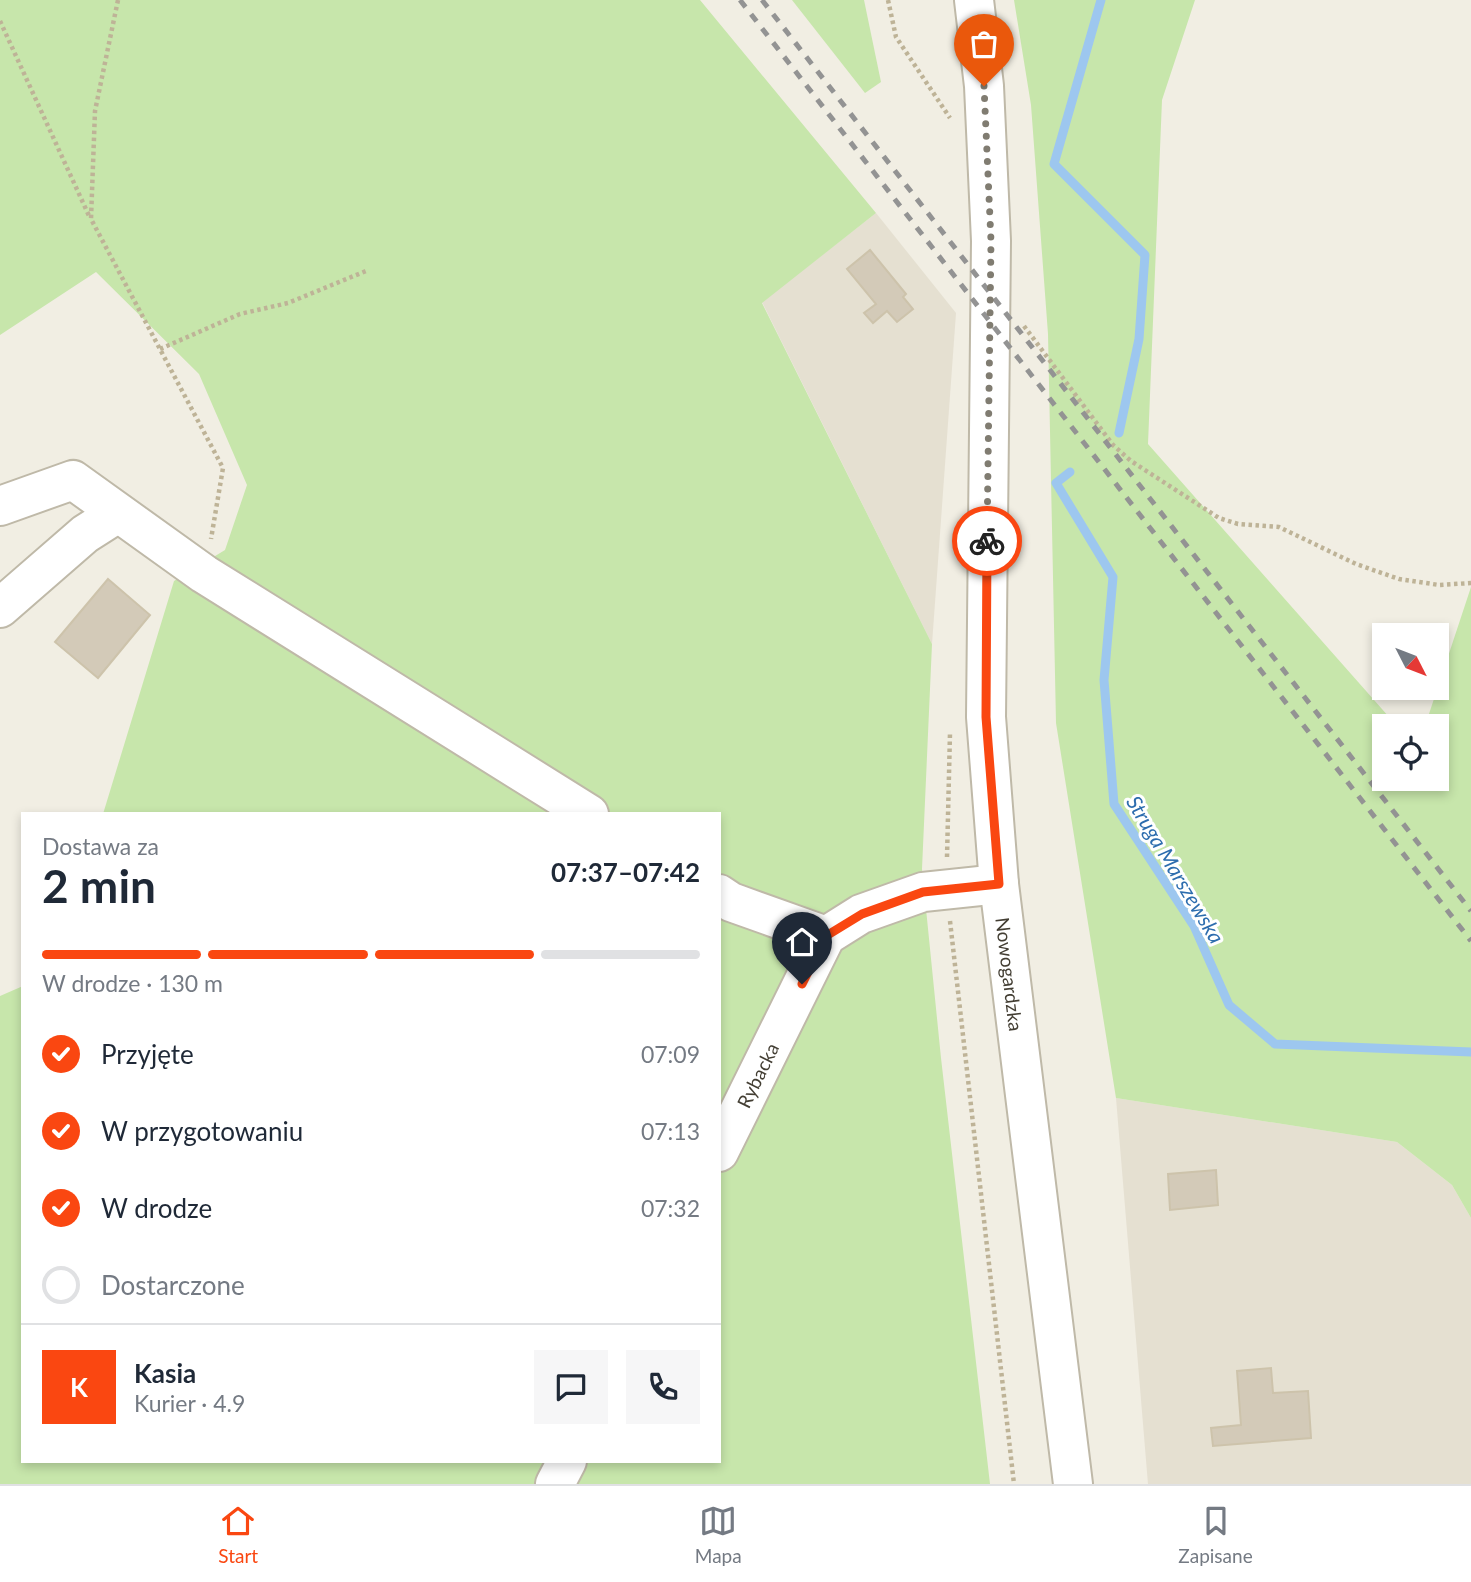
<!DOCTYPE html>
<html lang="pl">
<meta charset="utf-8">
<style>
:root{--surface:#fff;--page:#f6f6f7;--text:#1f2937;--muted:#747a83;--line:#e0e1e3;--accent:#fa4711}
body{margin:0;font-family:Lato,sans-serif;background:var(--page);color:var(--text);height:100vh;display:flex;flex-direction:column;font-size:26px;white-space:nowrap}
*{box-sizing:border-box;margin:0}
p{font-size:23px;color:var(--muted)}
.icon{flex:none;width:38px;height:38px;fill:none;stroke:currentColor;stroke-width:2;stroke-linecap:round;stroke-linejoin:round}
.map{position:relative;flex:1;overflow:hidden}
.sheet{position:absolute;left:21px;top:812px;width:700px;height:651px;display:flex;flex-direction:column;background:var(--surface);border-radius:0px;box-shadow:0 4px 10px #0003}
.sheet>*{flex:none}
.needle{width:46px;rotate:132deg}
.fabs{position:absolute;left:1372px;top:623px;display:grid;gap:14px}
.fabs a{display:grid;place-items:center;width:77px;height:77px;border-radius:0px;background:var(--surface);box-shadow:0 4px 10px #0003;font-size:35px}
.pin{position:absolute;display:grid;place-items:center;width:60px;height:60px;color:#fff;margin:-72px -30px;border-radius:50% 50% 50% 0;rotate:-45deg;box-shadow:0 0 7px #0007}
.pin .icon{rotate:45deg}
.courier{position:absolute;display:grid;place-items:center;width:70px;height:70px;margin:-35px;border:5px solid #fa4711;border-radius:50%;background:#fff;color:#222;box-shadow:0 2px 9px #0007}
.head em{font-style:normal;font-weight:700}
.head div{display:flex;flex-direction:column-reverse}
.head{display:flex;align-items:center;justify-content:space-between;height:119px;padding:0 21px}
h1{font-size:46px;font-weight:700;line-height:52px}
.bar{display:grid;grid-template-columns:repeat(4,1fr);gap:10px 7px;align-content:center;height:84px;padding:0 21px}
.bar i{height:9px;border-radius:5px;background:var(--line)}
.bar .current{background:var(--accent)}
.bar p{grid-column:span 4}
.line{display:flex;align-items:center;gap:18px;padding:0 21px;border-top:2px solid var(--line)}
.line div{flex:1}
.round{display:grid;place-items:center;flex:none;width:74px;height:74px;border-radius:0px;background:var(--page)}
ol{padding:0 21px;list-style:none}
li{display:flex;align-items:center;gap:21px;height:77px}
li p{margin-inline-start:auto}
li .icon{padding:7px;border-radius:50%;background:var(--accent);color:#fff;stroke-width:4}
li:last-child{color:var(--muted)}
li i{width:38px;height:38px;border:4px solid var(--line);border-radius:50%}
.tabs{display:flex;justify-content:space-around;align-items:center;height:98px;border-top:2px solid var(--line);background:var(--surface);font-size:19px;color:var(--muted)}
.tabs a{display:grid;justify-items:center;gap:4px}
.tabs .current{color:var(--accent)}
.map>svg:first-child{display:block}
.residential{fill:#e5e0d1}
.green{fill:#c7e6ab}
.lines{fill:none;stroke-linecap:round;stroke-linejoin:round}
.stream{stroke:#9dc7ef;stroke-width:9}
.building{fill:#d3cab8;stroke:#cdc3ab;stroke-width:2}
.minor-casing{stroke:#bfb9a8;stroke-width:42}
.path{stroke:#beb397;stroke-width:4.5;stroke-dasharray:3.5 3.5;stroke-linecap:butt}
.minor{stroke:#fff;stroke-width:38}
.rail{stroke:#939393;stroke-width:5;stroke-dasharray:9 9;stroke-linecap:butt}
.done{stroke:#807c71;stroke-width:7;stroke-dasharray:0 12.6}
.route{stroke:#fa4711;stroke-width:9}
.labels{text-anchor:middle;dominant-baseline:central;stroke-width:6;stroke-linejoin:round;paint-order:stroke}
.street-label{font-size:19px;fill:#433e33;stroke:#fff}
.water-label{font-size:21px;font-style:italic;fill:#2d6dae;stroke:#fff}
</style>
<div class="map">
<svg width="1471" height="1484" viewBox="0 0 1471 1484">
<rect width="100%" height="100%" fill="#f1eee3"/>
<g class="residential">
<path d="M876,213L956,313L932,644L762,302Z"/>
<path d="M1116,1098L1397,1142L1452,1185L1471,1218V1484H1148Z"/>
</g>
<g class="green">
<path d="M0,0H700L876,213L762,303L932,644L922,869L941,1058L990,1484H0V996L23,986V1461H719V814H103L174,581L225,550L247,485L199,374L96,272L0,335Z"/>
<path d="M792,0H864L881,82L865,93Z"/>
<path d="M1014,0H1195L1162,100L1148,444L1397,726H1384V779H1437V726H1425L1471,587V1218L1452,1185L1397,1142L1116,1098L1056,723L1048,334L1031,105Z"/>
</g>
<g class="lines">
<g class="stream">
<path d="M1101,0L1054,164L1145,255L1139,339L1119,433"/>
<path d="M1070,472L1056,483L1113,577L1104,680L1114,804L1194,926L1229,1005L1275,1044L1471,1052"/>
</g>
</g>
<g class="building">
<path d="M870,250L906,294L903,297L913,309L897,322L887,311L873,323L864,313L876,304L847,269Z"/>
<path d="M108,579L150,615L98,678L55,642Z"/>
<path d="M1216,1170L1218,1205L1170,1210L1168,1174Z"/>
<path d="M1271,1368L1273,1393L1308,1391L1311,1438L1213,1446L1211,1428L1241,1425L1237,1371Z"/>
</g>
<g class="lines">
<defs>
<g id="minor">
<path id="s1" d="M974,0L984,86L991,241L986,717L999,884L1073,1484"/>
<path d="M0,506L73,480L204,574L589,814"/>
<path d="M0,608L85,534L118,513"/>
<path d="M719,894L731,902L826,936"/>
<path id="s2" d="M719,1152L826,936L861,914L923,892L999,884"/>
<path d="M555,1484L567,1461"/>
</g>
</defs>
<use href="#minor" class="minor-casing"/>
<g class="path">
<path d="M118,0L95,111L91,219L223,468L211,539"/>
<path d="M888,0L896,37L950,118"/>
<path d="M0,21L90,218"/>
<path d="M1024,326L1113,445L1131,461L1219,518L1238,524L1279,527L1356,564L1399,579L1439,585L1471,583"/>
<path d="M160,349L240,314L288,303L366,271"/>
<path d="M947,857L950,733"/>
<path d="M950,921L1014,1484"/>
</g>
<use href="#minor" class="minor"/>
<g class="rail">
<path d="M740,0L1471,941"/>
<path d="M762,0L1471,911"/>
</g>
</g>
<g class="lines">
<path class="done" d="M984,86L991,241L987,541"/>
<path class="route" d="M802,984L826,936L862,914L923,892L999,884L986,717L987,541"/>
</g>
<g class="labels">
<g class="street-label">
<text stroke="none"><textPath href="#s1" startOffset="976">Nowogardzka</textPath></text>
<text stroke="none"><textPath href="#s2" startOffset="86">Rybacka</textPath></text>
</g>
<g class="water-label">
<text transform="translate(1176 869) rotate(59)">Struga Marszewska</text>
</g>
</g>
</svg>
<div class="fabs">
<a><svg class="needle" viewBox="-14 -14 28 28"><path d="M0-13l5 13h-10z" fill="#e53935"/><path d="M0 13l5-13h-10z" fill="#747a83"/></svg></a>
<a><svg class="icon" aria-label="locate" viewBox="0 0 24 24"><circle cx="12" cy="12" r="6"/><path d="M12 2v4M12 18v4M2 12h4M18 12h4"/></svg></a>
</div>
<div class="pin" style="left:984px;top:86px;background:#ea580c"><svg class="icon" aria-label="bag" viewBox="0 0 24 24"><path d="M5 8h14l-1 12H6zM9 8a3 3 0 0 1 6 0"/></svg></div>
<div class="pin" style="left:802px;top:984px;background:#1f2937"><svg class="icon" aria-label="home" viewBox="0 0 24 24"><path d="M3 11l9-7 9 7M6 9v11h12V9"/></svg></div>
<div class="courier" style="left:987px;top:541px"><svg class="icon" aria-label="bike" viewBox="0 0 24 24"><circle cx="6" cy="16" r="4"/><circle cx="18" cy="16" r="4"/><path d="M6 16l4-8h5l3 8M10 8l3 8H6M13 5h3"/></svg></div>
<section class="sheet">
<div class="head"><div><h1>2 min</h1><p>Dostawa za</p></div><em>07:37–07:42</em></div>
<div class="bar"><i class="current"></i><i class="current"></i><i class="current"></i><i></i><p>W drodze · 130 m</p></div>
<ol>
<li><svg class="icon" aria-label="check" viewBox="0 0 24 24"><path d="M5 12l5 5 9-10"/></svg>Przyjęte<p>07:09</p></li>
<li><svg class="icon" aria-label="check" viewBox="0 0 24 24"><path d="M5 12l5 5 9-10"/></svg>W przygotowaniu<p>07:13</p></li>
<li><svg class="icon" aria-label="check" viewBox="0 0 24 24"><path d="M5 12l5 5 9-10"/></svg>W drodze<p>07:32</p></li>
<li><i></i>Dostarczone</li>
</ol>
<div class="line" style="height:126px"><b class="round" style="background:var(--accent);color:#fff">K</b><div><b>Kasia</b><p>Kurier · 4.9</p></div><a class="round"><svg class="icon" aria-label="chat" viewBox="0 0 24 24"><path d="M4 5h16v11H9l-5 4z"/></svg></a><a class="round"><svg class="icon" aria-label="phone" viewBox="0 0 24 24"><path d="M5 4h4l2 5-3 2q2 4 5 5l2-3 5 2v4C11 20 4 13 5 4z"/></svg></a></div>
</section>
</div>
<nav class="tabs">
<a class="current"><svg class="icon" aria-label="home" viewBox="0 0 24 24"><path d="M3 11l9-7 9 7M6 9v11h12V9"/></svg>Start</a>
<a><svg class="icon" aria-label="map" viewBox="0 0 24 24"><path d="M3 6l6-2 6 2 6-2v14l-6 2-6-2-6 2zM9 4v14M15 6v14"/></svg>Mapa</a>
<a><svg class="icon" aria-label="saved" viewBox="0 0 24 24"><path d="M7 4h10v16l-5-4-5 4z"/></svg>Zapisane</a>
</nav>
